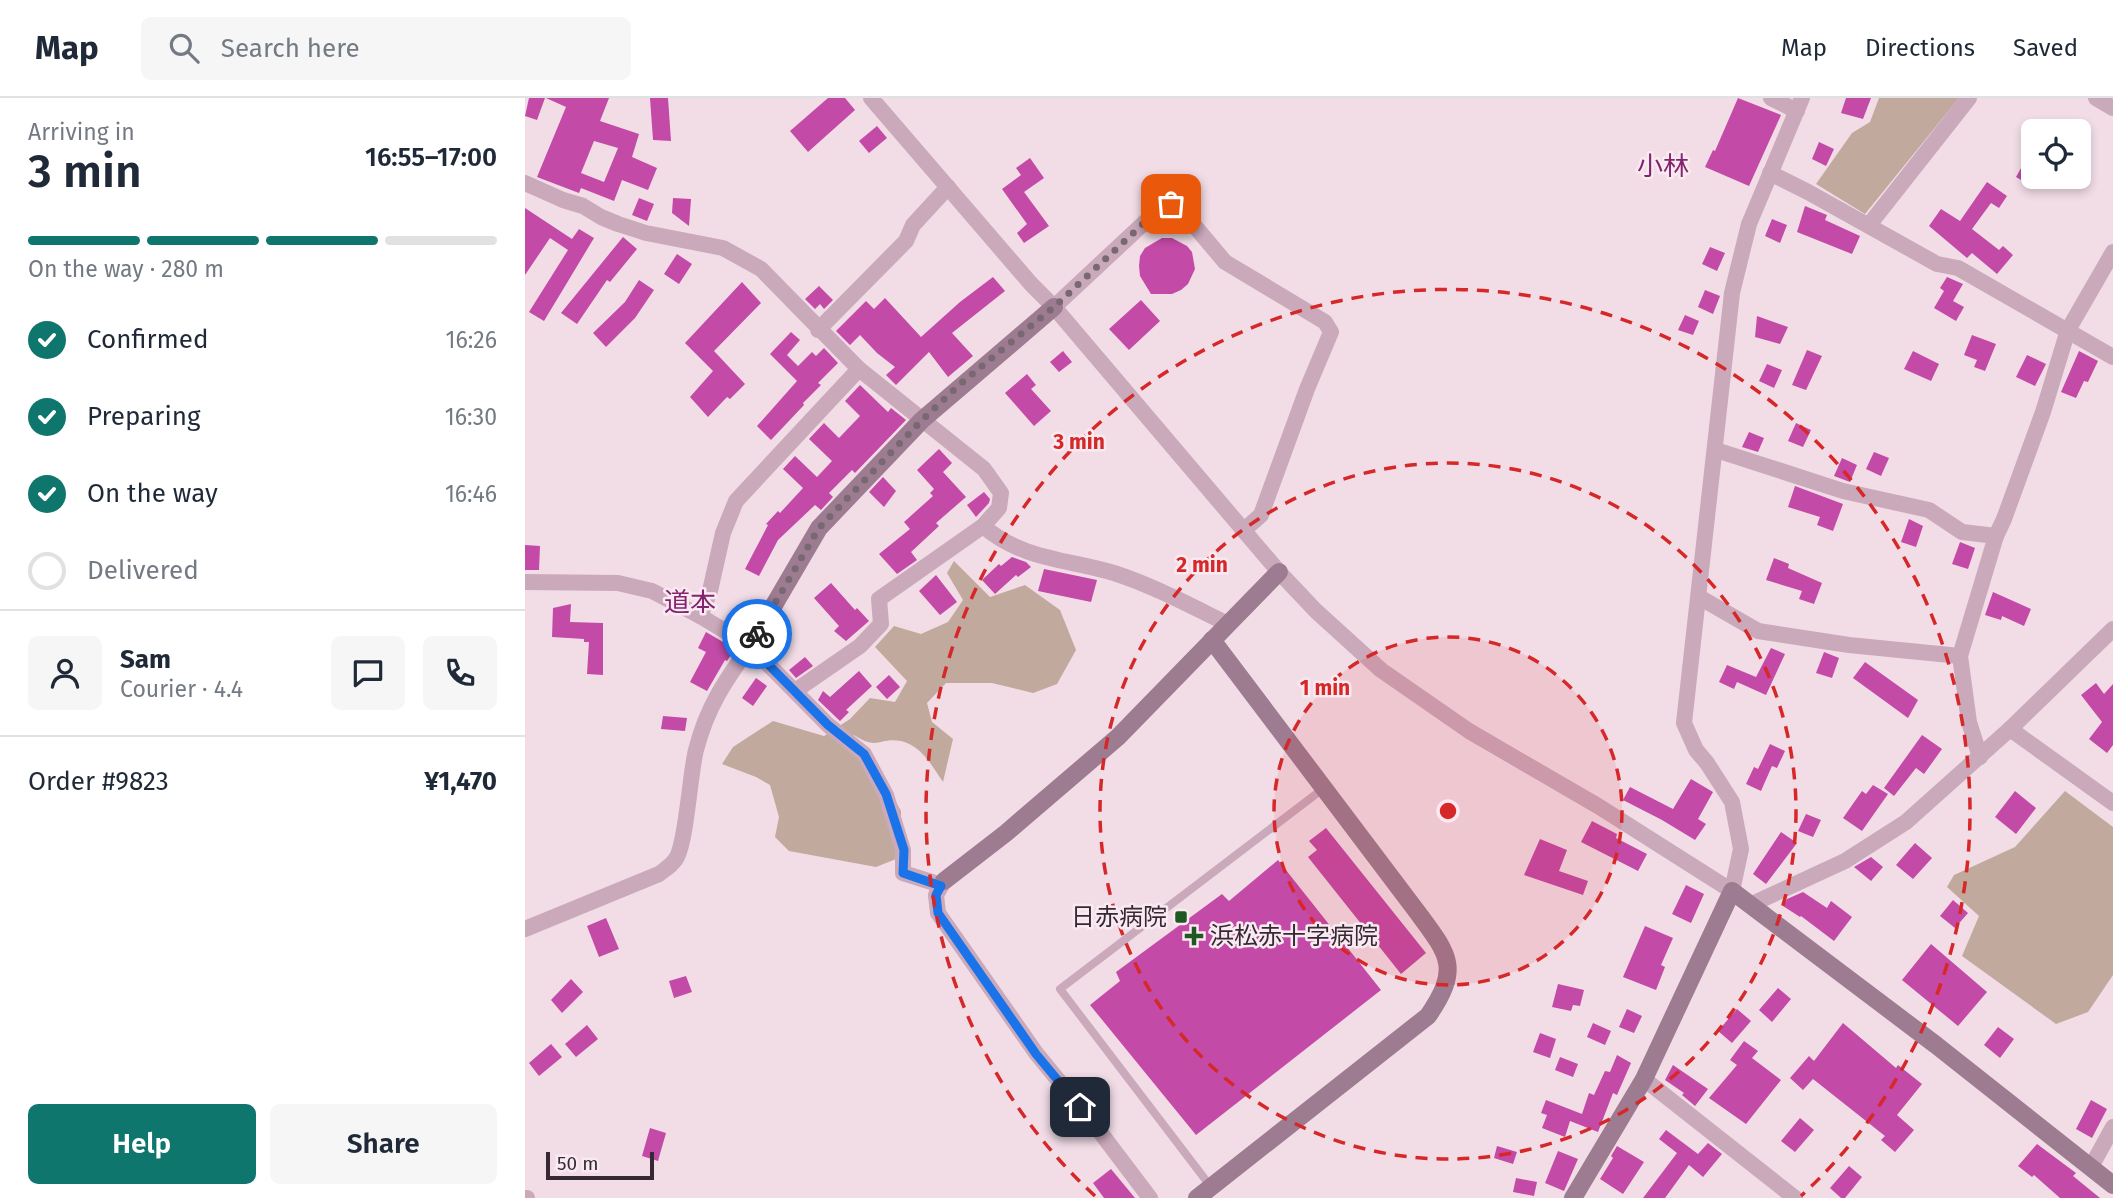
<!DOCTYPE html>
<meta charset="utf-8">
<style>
:root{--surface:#fff;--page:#f6f6f7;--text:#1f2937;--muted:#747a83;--line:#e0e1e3;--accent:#0f766e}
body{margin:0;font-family:"Fira Sans","Noto Sans JP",sans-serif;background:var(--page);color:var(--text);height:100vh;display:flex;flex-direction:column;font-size:26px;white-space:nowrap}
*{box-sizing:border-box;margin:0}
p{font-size:23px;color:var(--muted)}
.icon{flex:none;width:38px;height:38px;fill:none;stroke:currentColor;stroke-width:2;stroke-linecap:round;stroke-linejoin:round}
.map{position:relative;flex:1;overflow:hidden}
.panel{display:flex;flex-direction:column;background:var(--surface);width:525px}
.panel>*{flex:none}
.tools{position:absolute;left:1496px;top:21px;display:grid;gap:14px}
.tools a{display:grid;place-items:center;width:70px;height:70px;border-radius:10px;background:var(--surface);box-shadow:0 4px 10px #0003;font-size:35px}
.scale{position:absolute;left:21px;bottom:18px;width:108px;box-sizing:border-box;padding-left:7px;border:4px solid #372933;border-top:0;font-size:19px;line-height:24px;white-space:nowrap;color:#372933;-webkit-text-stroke:5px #f9eaf1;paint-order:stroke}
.pin{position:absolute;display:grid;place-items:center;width:60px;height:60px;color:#fff;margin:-30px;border-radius:14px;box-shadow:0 4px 10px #0006}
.courier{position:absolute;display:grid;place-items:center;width:70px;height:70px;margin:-35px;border:5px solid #1a73e8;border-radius:50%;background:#fff;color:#222;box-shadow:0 2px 9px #0007}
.head em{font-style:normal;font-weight:600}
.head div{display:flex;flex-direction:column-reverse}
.head{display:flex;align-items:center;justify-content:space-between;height:119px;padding:0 28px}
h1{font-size:46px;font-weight:600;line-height:52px}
.bar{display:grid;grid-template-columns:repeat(4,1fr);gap:10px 7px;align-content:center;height:84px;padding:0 28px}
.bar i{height:9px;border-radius:5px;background:var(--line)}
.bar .on{background:var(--accent)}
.bar p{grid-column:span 4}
.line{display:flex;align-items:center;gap:18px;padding:0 28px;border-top:2px solid var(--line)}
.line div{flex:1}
.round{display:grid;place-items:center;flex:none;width:74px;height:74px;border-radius:10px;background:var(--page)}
ol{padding:0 28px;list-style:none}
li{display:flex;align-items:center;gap:21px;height:77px}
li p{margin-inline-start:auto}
li .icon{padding:7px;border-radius:50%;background:var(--accent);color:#fff;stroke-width:4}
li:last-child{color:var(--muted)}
li i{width:38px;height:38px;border:4px solid var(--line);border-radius:50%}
.action{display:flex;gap:14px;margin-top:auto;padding:14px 28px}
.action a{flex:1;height:80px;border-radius:10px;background:var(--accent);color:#fff;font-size:28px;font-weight:600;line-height:80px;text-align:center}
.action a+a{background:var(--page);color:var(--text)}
header{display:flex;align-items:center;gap:42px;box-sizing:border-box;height:98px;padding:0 35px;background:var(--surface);border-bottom:2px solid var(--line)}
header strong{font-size:33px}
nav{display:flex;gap:38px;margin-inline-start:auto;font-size:24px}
.search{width:490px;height:63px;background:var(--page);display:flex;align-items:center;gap:18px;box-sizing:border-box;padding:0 24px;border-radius:10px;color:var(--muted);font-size:26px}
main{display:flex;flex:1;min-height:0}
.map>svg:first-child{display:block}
.green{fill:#c1a99d}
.building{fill:#c34aa6;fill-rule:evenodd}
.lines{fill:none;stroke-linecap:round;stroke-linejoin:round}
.lane{stroke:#caa9bb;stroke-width:8}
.street{stroke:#caa9bb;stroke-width:16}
.secondary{stroke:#9d7b91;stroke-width:18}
.done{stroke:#786872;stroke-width:7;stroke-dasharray:0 12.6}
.route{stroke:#1a73e8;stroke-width:9}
.ring{fill:none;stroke:#d62828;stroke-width:3.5;stroke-dasharray:12 9}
.poi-dot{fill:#1f5823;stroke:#f9eaf1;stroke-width:2.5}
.labels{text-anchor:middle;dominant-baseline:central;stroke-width:5;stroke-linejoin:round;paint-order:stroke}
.poi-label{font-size:24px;fill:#372933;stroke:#f9eaf1;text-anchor:end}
.neighbourhood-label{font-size:26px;fill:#84246e;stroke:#f9eaf1}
.centre{fill:#d62828;stroke:#f9eaf1;stroke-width:3.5}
.ring-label{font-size:21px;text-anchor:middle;font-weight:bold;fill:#d62828;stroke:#f9eaf1;stroke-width:5;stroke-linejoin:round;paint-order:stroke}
</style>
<header>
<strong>Map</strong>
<div class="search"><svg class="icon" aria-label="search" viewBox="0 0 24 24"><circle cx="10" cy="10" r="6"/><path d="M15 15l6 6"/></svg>Search here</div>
<nav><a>Map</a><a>Directions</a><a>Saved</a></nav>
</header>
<main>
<section class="panel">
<div class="head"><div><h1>3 min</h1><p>Arriving in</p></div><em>16:55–17:00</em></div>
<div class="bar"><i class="on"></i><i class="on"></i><i class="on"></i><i></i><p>On the way · 280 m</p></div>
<ol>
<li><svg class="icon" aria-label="check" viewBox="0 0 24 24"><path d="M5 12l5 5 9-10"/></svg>Confirmed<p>16:26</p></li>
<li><svg class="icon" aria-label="check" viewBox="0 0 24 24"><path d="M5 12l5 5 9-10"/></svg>Preparing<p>16:30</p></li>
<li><svg class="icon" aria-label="check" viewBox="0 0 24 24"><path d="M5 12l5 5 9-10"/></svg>On the way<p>16:46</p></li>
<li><i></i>Delivered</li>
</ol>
<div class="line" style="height:126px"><a class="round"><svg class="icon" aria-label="person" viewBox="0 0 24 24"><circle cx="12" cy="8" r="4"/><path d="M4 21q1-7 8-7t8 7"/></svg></a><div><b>Sam</b><p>Courier · 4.4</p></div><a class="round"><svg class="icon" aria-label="chat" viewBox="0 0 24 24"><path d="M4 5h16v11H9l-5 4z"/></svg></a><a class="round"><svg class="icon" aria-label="phone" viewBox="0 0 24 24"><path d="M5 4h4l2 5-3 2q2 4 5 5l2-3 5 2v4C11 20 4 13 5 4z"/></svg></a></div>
<div class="line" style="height:91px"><div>Order #9823</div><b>¥1,470</b></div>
<div class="action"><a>Help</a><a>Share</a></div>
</section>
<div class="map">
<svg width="1588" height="1100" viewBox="0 0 1588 1100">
<rect width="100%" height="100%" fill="#f2dde7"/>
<g class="green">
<path d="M1354,0H1434L1340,116L1291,86L1327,35L1345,24Z"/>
<path d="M429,463L465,499L500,487L535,512L551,552L532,586L508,595L467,585H421L402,605L407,624L428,641L418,684C407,668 397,648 376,643C354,639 353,653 329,637L322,643L358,681L376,713V759L351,769L264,753L250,739L254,719L245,687L231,679L197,666L208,649L248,623L299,638L325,621L345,600L370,604L382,583L350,549L369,528L396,536L423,524L438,502L422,475Z"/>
<path d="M1540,693L1588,729V877L1563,914L1531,926L1437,858L1454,818L1422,789L1429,777L1490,749Z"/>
</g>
<g class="building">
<path d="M4,0H20L12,22L0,18Z"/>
<path d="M21,0H84L75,23L114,36L107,59L132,70L123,92L97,82L89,103L56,90L54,95L12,79L41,9ZM69,43L93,50L79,84L56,75Z"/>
<path d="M125,0H143L146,43L128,42Z"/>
<path d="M303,0H320L330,12L283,54L265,33Z"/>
<path d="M1213,0L1256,17L1224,88L1180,69L1188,52L1190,53Z"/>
<path d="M1321,0H1346L1338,21L1316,15Z"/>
<path d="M352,28L362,40L344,55L334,43Z"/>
<path d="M1294,44L1309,51L1301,68L1287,61Z"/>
<path d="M1508,49V89L1491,79Z"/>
<path d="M505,60L519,80L499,94L524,128L499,145L492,135L502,126L477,91L496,77L491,70Z"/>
<path d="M1462,84L1482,98L1474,110L1466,105L1447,131L1474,152L1478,148L1488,157L1472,176L1447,155L1442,160L1404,128L1416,111L1435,123Z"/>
<path d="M114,100L129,106L122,123L107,117Z"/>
<path d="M148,100L166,101L164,128L147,115Z"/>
<path d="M1280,108L1302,117L1300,122L1335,138L1327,156L1272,134Z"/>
<path d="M0,110L47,141L54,131L69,140L19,223L4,214L43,152L25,140L0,177Z"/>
<path d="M1247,121L1262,127L1255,145L1240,138Z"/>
<path d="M98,139L112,151L85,184L82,182L52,226L36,215Z"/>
<path d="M637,140H647L662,148L667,154L670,171L663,186L656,192L647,196H626L615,178L614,168L615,158L620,150Z"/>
<path d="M1185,149L1200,155L1192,173L1177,166Z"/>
<path d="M152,156L167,166L154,186L139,176Z"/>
<path d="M468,179L480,193L427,235L448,258L423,279L404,254L371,287L361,277L370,269L352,255L335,237L325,247L311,233L341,203L349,211L360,200L396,239L435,204Z"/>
<path d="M1422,179L1438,186L1428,203L1439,209L1431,223L1409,210L1419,193L1415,190Z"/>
<path d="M114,182L129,192L110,220L81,249L68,235L100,204Z"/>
<path d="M217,184L236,205L189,253L220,286L205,301L202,299L183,319L165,299L188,273L160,245Z"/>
<path d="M294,188L308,202L299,211L295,206L290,211L280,201Z"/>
<path d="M1180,192L1195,198L1188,216L1173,209Z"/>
<path d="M616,202L635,223L604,252L584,231Z"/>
<path d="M1160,217L1174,223L1168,237L1153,232Z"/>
<path d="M1232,218L1263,229L1255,246L1230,239Z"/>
<path d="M266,234L275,242L262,257L273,268L287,254L291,258L299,250L313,265L293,285L296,287L278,305L279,307L246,342L232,328L272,283L245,256Z"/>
<path d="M1447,237L1471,246L1460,273L1449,269L1452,262L1439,257Z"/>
<path d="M1282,252L1297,258L1281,292L1267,287Z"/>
<path d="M538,253L547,264L534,274L525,264Z"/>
<path d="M1388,253L1414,266L1406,283L1379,271Z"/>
<path d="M1554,253L1573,263L1563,284L1559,283L1551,300L1536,294Z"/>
<path d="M1502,257L1521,266L1510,288L1491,279Z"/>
<path d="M1242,266L1257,272L1249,290L1234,283Z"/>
<path d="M502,276L511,287L506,291L526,313L509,328L480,295Z"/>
<path d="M335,287L363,314L366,310L381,322L330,375L327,372L304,395L308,399L296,412L290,407L253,442L234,478L220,471L243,427L241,426L253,413L255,415L278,390L258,371L270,358L292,379L307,363L284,341L299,325L314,340L335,318L320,303Z"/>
<path d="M1271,325L1286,332L1278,349L1263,343Z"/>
<path d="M1224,334L1239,340L1233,354L1217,349Z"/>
<path d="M414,351L427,365L418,374L441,399L411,425L414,428L386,454L392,462L372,476L354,456L385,431L379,424L408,398L405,395L409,391L392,372Z"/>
<path d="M1349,354L1364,360L1356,378L1341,371Z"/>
<path d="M1317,360L1332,367L1325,384L1309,378Z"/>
<path d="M358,379L371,393L359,409L344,394Z"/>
<path d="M1270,388L1318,406L1308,433L1292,427L1295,419L1263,409Z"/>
<path d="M459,394L465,401L464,405L451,419L442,407Z"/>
<path d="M1384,421L1398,428L1391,449L1376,444Z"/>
<path d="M1435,444L1450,450L1443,471L1427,466Z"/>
<path d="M0,447L15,448L14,472H0Z"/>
<path d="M487,459L501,464L506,469L493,479L491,477L470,496L457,482L474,466L476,468Z"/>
<path d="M1249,460L1264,466L1263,470L1297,485L1289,506L1274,501L1277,493L1241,482Z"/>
<path d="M519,471L572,482L566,504L513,493Z"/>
<path d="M411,477L432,504L415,517L394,493Z"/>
<path d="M306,485L330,512L332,510L344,523L321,543L309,533L314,528L289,500Z"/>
<path d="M1468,494L1506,511L1499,528L1477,518L1476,522L1460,517Z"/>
<path d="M46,506L45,524L78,525V577L62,576L64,544H59V541L27,539L28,510Z"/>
<path d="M181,534L210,551L202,563L200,562L182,593L165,584L181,554L173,550Z"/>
<path d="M1246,550L1260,556L1241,597L1212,584L1209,591L1194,584L1202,567L1231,579Z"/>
<path d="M1299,554L1314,560L1307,580L1291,575Z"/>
<path d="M280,559L288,568L271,580L264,572Z"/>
<path d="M1340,564L1393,602L1383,620L1328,580Z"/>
<path d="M334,573L347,588L321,612L324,614L315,623L293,602L298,593L305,599Z"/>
<path d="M364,577L375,589L362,601L351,589Z"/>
<path d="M231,580L242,588L228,608L217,600Z"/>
<path d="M1571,585L1579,596L1588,586V647L1582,655L1564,641L1577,624L1556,597Z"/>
<path d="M138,618L162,620L160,633L136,631Z"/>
<path d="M1397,637L1417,651L1399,676L1391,670L1369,698L1359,690Z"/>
<path d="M1245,646L1260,653L1252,670L1247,668L1236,693L1221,686L1229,669L1233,671Z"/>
<path d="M1166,681L1188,694L1173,721L1181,726L1170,742L1137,722L1098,702L1105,689L1148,711Z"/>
<path d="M1348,687L1363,696L1337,733L1318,720L1337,693L1341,696Z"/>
<path d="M1490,693L1511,710L1491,736L1470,719Z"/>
<path d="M1281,716L1296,722L1288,739L1273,733Z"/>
<path d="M1067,723L1092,736L1091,740L1122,756L1113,773L1056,744Z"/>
<path d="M801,730L901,855L876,876L783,759L792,752L784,743Z"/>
<path d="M1256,734L1272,745L1241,786L1228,776Z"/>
<path d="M1015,741L1042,752L1034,773L1063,783L1058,797L999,777Z"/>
<path d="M1390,745L1407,760L1388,781L1371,767Z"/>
<path d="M1346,759L1358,769L1346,783L1329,769Z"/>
<path d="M753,762L856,892L671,1037L565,907L595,883L591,874L697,796L704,803Z"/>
<path d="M1161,787L1179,796L1166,825L1147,816Z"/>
<path d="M1278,794L1302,810L1306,803L1327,819L1309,843L1276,818L1275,819L1258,808L1262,801Z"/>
<path d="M1428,802L1443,815L1430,830L1415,818Z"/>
<path d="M81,820L94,851L74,859L62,828Z"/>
<path d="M1120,828L1148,840L1136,867L1140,869L1131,892L1098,879Z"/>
<path d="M1406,846L1462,894L1433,928L1377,882Z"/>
<path d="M161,878L167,894L149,900L144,883Z"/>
<path d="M46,881L58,894L37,915L26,902Z"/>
<path d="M1033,886L1059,892L1055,908L1048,907L1046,913L1027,909Z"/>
<path d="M1253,890L1266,901L1247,924L1234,912Z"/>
<path d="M1102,911L1117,918L1109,935L1094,929Z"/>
<path d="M1212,911L1226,923L1207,945L1193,933Z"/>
<path d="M1068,925L1086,933L1080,947L1062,939Z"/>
<path d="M1318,925L1371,970L1373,967L1397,986L1372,1017L1389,1032L1370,1054L1356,1042L1360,1038L1288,981L1278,992L1265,980L1284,958L1289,963Z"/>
<path d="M62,927L73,941L51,959L40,946Z"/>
<path d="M1473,929L1489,941L1475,960L1459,947Z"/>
<path d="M1015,935L1031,941L1025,960L1008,954Z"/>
<path d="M1219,943L1233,953L1227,960L1256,982L1221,1026L1184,1000L1212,967L1205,962Z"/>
<path d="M26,946L37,959L14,978L4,965Z"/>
<path d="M1092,957L1106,965L1092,997L1088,995L1073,1034L1045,1023L1040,1039L1017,1030L1022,1017L1016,1015L1021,1002L1057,1016L1064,995L1069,997L1080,973L1085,974Z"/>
<path d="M1035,959L1053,966L1048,979L1030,972Z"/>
<path d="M1148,967L1183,991L1170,1008L1157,997L1159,995L1140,982Z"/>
<path d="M1566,1002L1582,1011L1567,1040L1551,1031Z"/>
<path d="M1275,1020L1289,1032L1270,1054L1256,1043Z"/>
<path d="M125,1030L141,1035L133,1063L117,1058Z"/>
<path d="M1141,1032L1173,1056L1183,1045L1197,1056L1178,1079L1164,1067L1140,1100H1118L1152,1055L1134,1041Z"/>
<path d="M1512,1046L1551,1075L1548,1078L1575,1100H1535L1509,1077L1507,1079L1493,1068Z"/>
<path d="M972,1048L992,1054L988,1066L969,1060Z"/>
<path d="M1092,1048L1119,1064L1098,1096L1075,1081L1088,1060L1086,1058Z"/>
<path d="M1033,1053L1053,1061L1039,1093L1020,1085Z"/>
<path d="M1324,1068L1337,1079L1320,1100H1316L1305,1090Z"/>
<path d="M586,1071L610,1100H579L568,1085Z"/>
<path d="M991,1080L1012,1084L1009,1098L988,1094Z"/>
</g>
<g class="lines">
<path class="lane" d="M686,1089L535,891L799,690"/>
<g class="street">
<path d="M346,0L506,186L529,209L754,474L791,513L856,572L944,633L1073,708L1207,793L1216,751L1207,704L1182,665L1171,652L1159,625L1207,195L1224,126L1277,0"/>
<path d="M1246,0L1272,13"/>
<path d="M1571,0L1588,10"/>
<path d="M1245,75L1283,94L1412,166L1433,170L1588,259"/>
<path d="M0,85L38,102L58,108L76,119L93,126L121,135L198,150L236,171L334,271L459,371L476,395L474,410L458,428L354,501L356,526L335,548L270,593"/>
<path d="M1344,127L1444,0"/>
<path d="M529,209L635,110L646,106L662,119L700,164L800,224L806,234L782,291L736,417L719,432"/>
<path d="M293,232L381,143L388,127L423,89"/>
<path d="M1191,352L1318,393L1404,412L1437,434L1471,438"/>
<path d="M458,428C497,462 543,461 589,475C629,488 666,508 703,526"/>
<path d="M0,484L93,485L127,493L175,518L225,548L303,627L339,656L361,697L378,752V775L416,787"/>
<path d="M1174,499L1233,533L1324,547L1435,558"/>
<path d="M175,518L185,493L198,435L211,403L334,271"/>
<path d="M1485,631L1588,705"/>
<path d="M1455,659L1444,624L1435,558L1471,438L1479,421L1518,314L1543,232L1588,154"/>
<path d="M419,783L411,797L413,815L511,955L569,1026L625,1100"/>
<path d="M1225,807L1320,763L1381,724L1485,631L1588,531"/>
<path d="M0,831L134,776C139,772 146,768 150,762C161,750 165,674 171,652C182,609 200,583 225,548"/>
<path d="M1119,981L1270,1100"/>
<path d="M1566,1069L1588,1029"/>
<path d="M0,1100H2"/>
</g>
<g class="secondary">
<path d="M225,548L294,430L397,322L529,209"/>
<path d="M419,783L481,735L593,639L754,474"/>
<path d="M672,1100L903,918C936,870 924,857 893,815L687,542"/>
<path d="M1048,1100L1119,981L1207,793L1411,947L1588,1087"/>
</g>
</g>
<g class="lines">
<path class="done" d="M232,536L294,430L397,322L434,287L529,209L635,110L646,106"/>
<path class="route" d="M232,536L225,548L303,627L339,656L361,696L379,752L378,775L416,788L411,797L413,815L511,956L555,1009"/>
</g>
<circle cx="923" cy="713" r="174" fill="#d62828" fill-opacity=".12"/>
<g class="ring">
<circle cx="923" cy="713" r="174"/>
<circle cx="923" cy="713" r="348"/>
<path d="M570 1098A522 522 0 1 1 1276 1098"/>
</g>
<g class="poi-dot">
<rect x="649" y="812" width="14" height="14" rx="3.5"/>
<path d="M665.5 827.5h7v7h7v7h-7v7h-7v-7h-7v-7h7z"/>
</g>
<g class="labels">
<g class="poi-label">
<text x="642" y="819">日赤病院</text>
<text x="685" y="838" text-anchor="start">浜松赤十字病院</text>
</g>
<g class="neighbourhood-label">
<text x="1138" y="68">小林</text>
<text x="165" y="504">道本</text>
</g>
</g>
<circle cx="923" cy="713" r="10" class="centre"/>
<g class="ring-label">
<text x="554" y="351">3 min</text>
<text x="677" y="474">2 min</text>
<text x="800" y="597">1 min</text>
</g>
</svg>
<div class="tools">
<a><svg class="icon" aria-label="locate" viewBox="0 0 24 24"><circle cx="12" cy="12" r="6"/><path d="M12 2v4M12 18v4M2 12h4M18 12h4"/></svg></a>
</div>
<div class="scale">50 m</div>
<div class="pin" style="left:646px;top:106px;background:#ea580c"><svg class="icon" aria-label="bag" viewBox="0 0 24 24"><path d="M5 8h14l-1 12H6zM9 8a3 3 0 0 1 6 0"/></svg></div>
<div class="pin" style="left:555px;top:1009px;background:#1f2937"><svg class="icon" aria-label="home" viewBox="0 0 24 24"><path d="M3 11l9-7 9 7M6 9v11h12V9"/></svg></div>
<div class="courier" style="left:232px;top:536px"><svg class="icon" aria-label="bike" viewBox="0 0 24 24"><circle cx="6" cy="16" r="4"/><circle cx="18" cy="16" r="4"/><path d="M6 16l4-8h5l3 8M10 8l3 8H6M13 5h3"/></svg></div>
</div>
</main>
